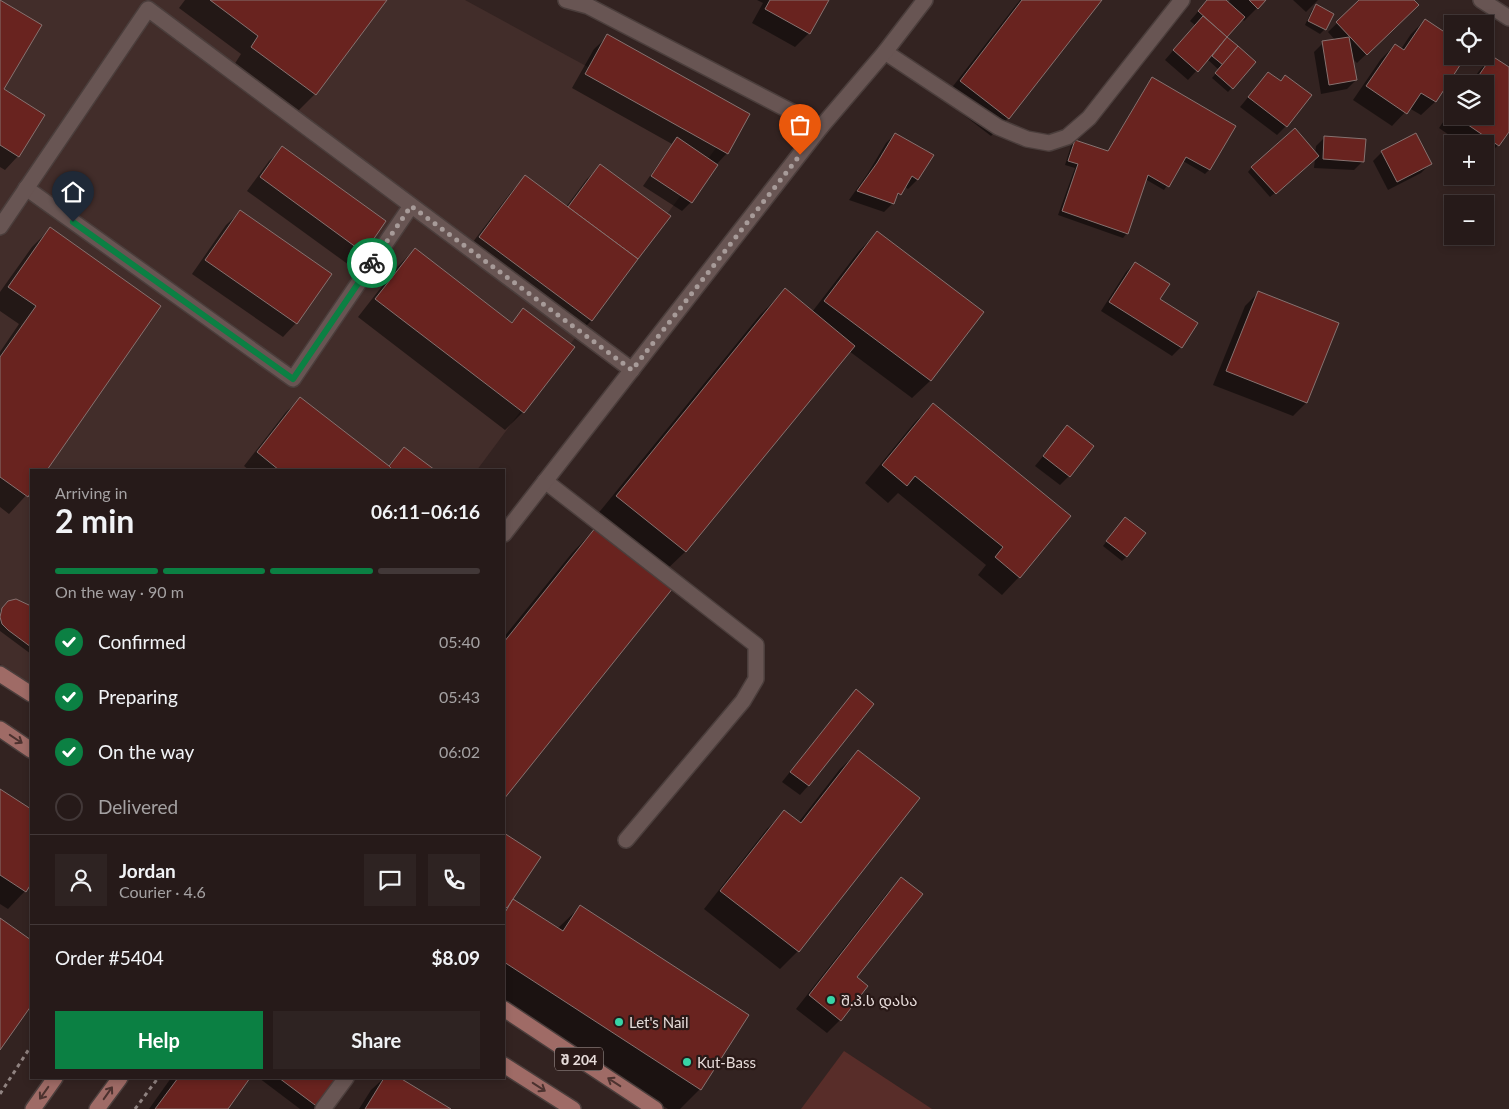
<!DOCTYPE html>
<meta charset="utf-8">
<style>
:root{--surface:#261a19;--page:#2e2322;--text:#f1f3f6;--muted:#a4a1a2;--line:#423838;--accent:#0b8043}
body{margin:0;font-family:Lato,"Noto Sans Georgian",sans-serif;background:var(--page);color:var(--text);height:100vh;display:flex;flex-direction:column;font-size:19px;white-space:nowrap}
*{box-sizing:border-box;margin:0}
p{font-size:16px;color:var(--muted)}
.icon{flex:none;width:28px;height:28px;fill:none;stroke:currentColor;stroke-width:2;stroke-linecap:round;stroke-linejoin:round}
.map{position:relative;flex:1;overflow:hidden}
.sheet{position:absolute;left:30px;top:469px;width:475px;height:610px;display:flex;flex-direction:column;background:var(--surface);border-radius:0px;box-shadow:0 2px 8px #0003,0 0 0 1px var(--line)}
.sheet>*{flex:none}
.fabs{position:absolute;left:1444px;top:15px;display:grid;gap:10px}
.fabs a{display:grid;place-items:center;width:50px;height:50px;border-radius:0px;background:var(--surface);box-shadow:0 2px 8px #0003,0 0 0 1px var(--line);font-size:25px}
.pin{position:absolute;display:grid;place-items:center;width:42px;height:42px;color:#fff;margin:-51px -21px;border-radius:50% 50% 50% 0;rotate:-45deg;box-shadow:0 0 5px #0007}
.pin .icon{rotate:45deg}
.courier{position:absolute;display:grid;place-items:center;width:50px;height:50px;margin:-25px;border:4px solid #0b8043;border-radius:50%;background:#fff;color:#222;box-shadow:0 1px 6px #0007}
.head em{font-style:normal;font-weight:700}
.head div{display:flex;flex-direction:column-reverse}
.head{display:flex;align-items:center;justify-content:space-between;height:85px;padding:0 25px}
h1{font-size:32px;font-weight:700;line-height:38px}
.bar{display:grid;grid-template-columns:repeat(4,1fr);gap:8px 5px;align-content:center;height:60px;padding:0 25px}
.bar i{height:6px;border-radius:4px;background:var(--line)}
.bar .selected{background:var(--accent)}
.bar p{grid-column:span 4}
.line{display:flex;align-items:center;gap:12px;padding:0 25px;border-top:1px solid var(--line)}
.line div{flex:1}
.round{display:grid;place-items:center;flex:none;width:52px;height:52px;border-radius:0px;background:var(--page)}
ol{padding:0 25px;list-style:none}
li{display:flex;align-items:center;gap:15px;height:55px}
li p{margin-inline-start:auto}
li .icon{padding:5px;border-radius:50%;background:var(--accent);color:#fff;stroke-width:4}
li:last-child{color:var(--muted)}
li i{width:28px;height:28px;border:2px solid var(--line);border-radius:50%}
.cta{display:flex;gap:10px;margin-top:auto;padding:10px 25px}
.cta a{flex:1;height:58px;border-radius:0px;background:var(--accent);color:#fff;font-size:20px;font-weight:700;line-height:58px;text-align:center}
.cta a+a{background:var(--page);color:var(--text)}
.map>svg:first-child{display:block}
.built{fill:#422d2a}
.green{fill:#582d29}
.shadow{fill:#0007}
.building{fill:#69231f;stroke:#867270}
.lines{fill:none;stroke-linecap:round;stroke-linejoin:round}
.lane-casing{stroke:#4b3e3c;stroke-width:18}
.street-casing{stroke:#4b3e3c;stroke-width:18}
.secondary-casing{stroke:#4b3e3c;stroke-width:18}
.primary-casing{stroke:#4b3e3c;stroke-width:18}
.path{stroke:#908381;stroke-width:3;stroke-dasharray:4 4;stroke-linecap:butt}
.lane{stroke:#685553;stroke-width:15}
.street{stroke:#685553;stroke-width:15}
.secondary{stroke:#685553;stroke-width:15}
.primary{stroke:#9f6b66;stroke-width:15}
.oneway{stroke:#4c322f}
.done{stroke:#a79b99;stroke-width:5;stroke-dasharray:0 9}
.route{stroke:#0b8043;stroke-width:6}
.poi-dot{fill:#38d4a6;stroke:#291917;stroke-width:2}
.labels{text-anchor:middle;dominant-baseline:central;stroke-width:4.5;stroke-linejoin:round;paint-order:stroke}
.shield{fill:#291917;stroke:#ada19f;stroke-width:1}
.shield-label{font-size:14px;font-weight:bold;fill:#e6dbd9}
.poi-label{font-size:15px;fill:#e6dbd9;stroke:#291917;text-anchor:start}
</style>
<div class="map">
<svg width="1509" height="1109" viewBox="0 0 1509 1109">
<rect width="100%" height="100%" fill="#332321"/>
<path class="built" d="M0,0H465L722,140L477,470H31V685L0,664Z"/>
<path class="green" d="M844,1051L932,1109H801Z"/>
<g class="shadow">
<path d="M185,0H385L315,94L297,112L234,65L241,54L179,8Z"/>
<path d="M757,0H827L809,33L795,47L752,23L763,3Z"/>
<path d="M1020,0H1100L1008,118L991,136L943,99Z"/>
<path d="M1208,0H1224L1228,3L1230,0H1265L1244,21L1242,19L1226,37L1255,62L1228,92L1212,78L1219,70L1207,59L1188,80L1165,60L1195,25L1190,21Z"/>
<path d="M1293,0H1318L1306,12Z"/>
<path d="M1361,0H1413L1408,14L1357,63L1352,58L1356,80L1347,89L1321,94L1314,52L1323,43L1336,41L1328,32Z"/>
<path d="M0,1L2,90L18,156L5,170L0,167Z"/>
<path d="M1316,6L1333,14L1325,29L1320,34L1305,25L1312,10Z"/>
<path d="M1425,20L1452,39V56H1465L1435,102L1421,115L1409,108L1392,126L1353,100L1381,59L1395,45L1401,49L1411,34Z"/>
<path d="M608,36L727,153L716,165L691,202L682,211L643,186L672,144L572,88L594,49Z"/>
<path d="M1492,57L1509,69V129L1498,145L1485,159V144H1462L1439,128L1452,109V116H1485V84H1470L1479,71Z"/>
<path d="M1268,73L1280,82L1285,76L1286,126L1277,135L1240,107Z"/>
<path d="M1152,79L1234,126L1209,170L1205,174L1183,161L1164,190L1145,179L1127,233L1123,238L1058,215L1075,168L1065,165L1071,146L1075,142L1107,152L1148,83Z"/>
<path d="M895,134L917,180L908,189L904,186L893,203L884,212L849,200L868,173L886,143Z"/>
<path d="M1325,137L1363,161L1354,170L1314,168L1315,158L1270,197L1248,172L1252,167L1315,154L1316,146Z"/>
<path d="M283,148L363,252L349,265L247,191L269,161Z"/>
<path d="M1382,152L1430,164L1421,173L1388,190L1373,161Z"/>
<path d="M600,166L592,320L578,334L466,251L512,191L525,177L566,207L587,179Z"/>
<path d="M240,212L296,323L283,337L192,274L226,225Z"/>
<path d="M50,229L45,470H31V490L9,514L0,507V352L19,324L0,311V292L32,247Z"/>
<path d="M877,233L982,313L930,381L912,398L849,351L685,552L660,576L592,521L760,315L785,290L812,312L859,251Z"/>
<path d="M415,249L511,323L524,310L523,412L505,430L358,317L397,267Z"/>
<path d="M1135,263L1158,299L1181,347L1172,356L1101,311L1126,272Z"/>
<path d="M1259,292L1338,324L1306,403L1293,416L1213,385L1245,306Z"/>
<path d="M300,399L387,467L404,448L432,470H249L244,466L286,412Z"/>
<path d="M933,405L1019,577L1002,595L978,575L986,565L898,493L888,503L865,483L915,422Z"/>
<path d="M1067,427L1069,476L1060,485L1035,466Z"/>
<path d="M1121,523L1127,556L1122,561L1103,546Z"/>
<path d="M596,528L671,588L504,797V637L572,553Z"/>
<path d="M16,600L31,607V654L0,631V611L9,603Z"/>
<path d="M856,691L808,786L800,795L782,782L847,700Z"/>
<path d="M858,752L798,951L780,969L704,909L767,829L784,812L798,823L840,769Z"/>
<path d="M0,791L31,811V882L25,891L8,909L0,904Z"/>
<path d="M504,834L539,857L512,900L557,929L580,907L700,1089L680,1109H668L504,1003Z"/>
<path d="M902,879L856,978L840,1020L827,1033L796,1009L888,892Z"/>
<path d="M0,920L31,941V1003L0,1048Z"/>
<path d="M171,1078H248L226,1109H149Z"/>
<path d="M259,1078H341L316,1109H300Z"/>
<path d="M384,1078H398L448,1109H359L371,1090Z"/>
</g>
<g class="building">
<path d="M0,0L42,25L4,89L45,115L19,157L0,145Z"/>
<path d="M210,0H387L316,95L251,47L258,36Z"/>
<path d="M770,0H829L810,34L765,9Z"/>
<path d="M1022,0H1102L1009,119L960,81Z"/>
<path d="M1207,0H1226L1245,17L1227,37L1198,11Z"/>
<path d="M1249,0H1266L1258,9Z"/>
<path d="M1359,0H1414L1419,5L1367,55L1336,22Z"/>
<path d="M1316,4L1334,14L1326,30L1308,21Z"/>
<path d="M1203,16L1227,37L1198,72L1173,50Z"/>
<path d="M1425,19L1452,37V56H1466L1436,102L1421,93L1407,114L1366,86L1395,44L1404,50Z"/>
<path d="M607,34L750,114L728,154L585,74Z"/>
<path d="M1227,37L1238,46L1223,65L1212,56Z"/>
<path d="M1349,37L1357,80L1329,85L1322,41Z"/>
<path d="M1238,46L1256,62L1233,89L1215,73Z"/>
<path d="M1492,56L1509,67V132L1499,146L1455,116H1485V84H1473Z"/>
<path d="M1268,72L1281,81L1285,75L1312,95L1287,127L1248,97Z"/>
<path d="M1152,77L1236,126L1210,170L1186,157L1169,187L1148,175L1128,234L1062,211L1078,164L1068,161L1075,140L1108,151Z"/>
<path d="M1295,128L1319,156L1276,194L1251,167Z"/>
<path d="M895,133L934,155L918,180L912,176L901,195L898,193L894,204L857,191L877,163Z"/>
<path d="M1416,133L1432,164L1397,182L1381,151Z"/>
<path d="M1324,136L1366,139L1364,162L1323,159Z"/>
<path d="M677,137L718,165L692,203L651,176Z"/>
<path d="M282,146L386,221L364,253L260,177Z"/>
<path d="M600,164L671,216L638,259L568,207Z"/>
<path d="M525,175L638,259L592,321L479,237Z"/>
<path d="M240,210L332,274L297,324L205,260Z"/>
<path d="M50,227L161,306L47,470H31V492L28,497L0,477V357L36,306L8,287Z"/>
<path d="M877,231L984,312L931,381L824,301Z"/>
<path d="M415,248L512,323L523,308L575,347L524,413L375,299Z"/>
<path d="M1135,262L1170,284L1160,299L1198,323L1182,348L1109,302Z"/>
<path d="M785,288L855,346L686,552L616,496Z"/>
<path d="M1258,291L1339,323L1307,403L1226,371Z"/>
<path d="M300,397L389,466L393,470H279L257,452Z"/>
<path d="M933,403L1071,516L1020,578L995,557L1003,547L915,476L907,486L882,465Z"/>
<path d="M1067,425L1094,446L1070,477L1043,456Z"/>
<path d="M404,447L435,470H393L389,466Z"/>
<path d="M1125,517L1146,533L1127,557L1106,541Z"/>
<path d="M596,527L673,588L504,799V642Z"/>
<path d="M16,599L31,606V647L8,630L2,624L0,617L2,608L8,601Z"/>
<path d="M856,689L874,704L809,786L790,772Z"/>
<path d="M858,750L920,798L799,952L720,891L784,810L801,823Z"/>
<path d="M0,789L31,809V884L26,892L0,875Z"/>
<path d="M504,833L541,857L507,908L504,906Z"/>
<path d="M901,877L923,894L857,977L868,986L841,1021L809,995Z"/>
<path d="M513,899L563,931L580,905L749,1015L701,1090L504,962V914Z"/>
<path d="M0,918L31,940V1006L0,1050Z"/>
<path d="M178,1078H250L228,1109H155Z"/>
<path d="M279,1078H343L319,1108Z"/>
<path d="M384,1078H400L451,1109H365Z"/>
</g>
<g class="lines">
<defs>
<g id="lane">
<path d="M26,188L293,379L411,206"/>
<path d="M0,227L148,9L632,370"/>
<path d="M545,481L756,645V679L743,701L626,840"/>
<path d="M323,1109L346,1078"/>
</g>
<g id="street">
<path d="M566,0L588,6L821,127"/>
<path d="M1481,0L1509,18"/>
<path d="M885,52L998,127L1027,139L1049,143L1067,137L1089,118L1182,0"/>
</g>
<path id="secondary" d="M504,534L821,127L885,52L925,0"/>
<g id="primary">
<path d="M0,674L31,694"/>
<path d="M0,729L31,750"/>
<path d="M504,1009L655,1109"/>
<path d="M504,1065L573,1109"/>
<path d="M33,1109L55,1078"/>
<path d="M97,1109L120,1078"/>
</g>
</defs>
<use href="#lane" class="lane-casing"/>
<use href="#street" class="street-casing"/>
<use href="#secondary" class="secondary-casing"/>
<use href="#primary" class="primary-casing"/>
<g class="path">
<path d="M0,1094L31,1046"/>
<path d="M135,1109L158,1078"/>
</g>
<use href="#lane" class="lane"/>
<use href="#street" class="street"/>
<use href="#secondary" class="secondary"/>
<use href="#primary" class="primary"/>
</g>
<defs><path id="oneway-shaft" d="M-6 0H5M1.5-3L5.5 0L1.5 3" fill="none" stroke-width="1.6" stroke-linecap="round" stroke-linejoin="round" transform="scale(1.25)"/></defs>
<g class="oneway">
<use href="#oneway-shaft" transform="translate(16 739) rotate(34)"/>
<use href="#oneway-shaft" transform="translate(614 1082) rotate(-147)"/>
<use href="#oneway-shaft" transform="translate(539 1087) rotate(33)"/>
<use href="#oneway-shaft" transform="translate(44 1093) rotate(125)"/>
<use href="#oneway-shaft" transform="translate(108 1093) rotate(-55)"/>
</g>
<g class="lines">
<path class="done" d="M372,263L411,206L632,370L800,155"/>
<path class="route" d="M73,222L293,379L372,263"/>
</g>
<g class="poi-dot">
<circle cx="831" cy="1000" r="5"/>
<circle cx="619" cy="1022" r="5"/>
<circle cx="687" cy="1062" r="5"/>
</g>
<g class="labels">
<rect class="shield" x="555" y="1047.5" width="48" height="23" rx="4"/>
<g class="shield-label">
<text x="579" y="1059">შ 204</text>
</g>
<g class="poi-label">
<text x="841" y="1000">შ.პ.ს დასა</text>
<text x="629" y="1022">Let's Nail</text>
<text x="697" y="1062">Kut-Bass</text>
</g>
</g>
</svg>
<div class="fabs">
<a><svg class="icon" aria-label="locate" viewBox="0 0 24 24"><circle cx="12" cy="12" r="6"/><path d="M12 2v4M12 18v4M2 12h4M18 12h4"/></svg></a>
<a><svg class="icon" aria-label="layers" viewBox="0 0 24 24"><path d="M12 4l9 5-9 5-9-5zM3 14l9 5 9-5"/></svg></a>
<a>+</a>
<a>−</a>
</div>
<div class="pin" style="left:800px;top:155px;background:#ea580c"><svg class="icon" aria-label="bag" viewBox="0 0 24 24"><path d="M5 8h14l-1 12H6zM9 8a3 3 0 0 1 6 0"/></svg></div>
<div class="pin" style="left:73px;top:222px;background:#1f2937"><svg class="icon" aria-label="home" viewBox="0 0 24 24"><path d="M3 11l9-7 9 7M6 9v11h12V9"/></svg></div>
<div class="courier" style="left:372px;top:263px"><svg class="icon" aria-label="bike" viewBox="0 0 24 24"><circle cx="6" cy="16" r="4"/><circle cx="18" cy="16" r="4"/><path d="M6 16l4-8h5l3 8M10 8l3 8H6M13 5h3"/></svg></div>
<section class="sheet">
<div class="head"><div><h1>2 min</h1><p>Arriving in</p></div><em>06:11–06:16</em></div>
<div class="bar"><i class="selected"></i><i class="selected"></i><i class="selected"></i><i></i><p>On the way · 90 m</p></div>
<ol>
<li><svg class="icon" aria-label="check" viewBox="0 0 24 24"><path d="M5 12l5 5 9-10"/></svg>Confirmed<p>05:40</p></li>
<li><svg class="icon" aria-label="check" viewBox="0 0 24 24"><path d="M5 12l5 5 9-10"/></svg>Preparing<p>05:43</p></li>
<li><svg class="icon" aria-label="check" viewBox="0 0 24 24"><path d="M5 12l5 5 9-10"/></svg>On the way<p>06:02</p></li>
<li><i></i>Delivered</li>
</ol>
<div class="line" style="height:90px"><a class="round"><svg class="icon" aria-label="person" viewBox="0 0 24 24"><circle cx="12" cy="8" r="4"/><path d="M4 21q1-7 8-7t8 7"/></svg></a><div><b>Jordan</b><p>Courier · 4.6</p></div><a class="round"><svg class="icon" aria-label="chat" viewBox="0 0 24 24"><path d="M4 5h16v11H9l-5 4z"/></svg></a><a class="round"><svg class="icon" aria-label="phone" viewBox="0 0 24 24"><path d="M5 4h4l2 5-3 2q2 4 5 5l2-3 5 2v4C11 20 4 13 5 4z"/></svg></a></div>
<div class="line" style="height:65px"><div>Order #5404</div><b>$8.09</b></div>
<div class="cta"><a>Help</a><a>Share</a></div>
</section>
</div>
